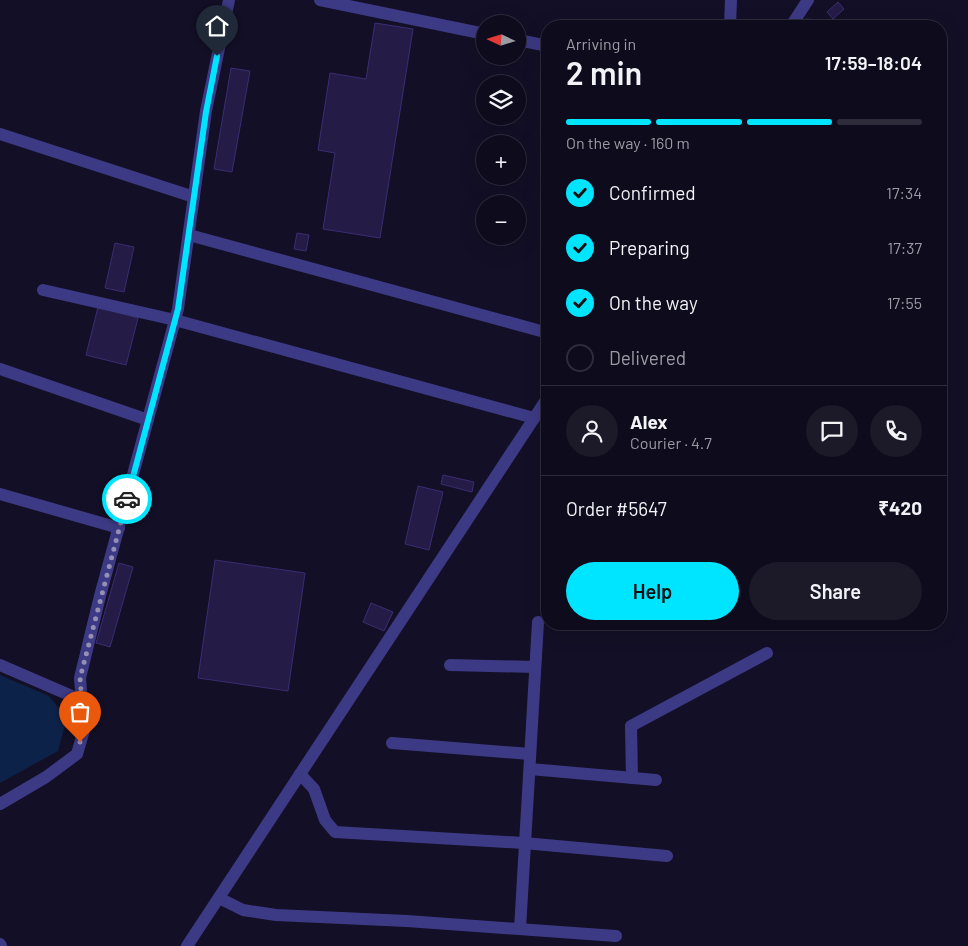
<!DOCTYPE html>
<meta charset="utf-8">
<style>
:root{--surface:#0e0b1c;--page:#1c1929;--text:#f1f3f6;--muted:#9b9ba3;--line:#2e2b3b;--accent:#00e5ff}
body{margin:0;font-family:Barlow,sans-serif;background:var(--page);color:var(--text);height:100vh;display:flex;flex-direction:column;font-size:19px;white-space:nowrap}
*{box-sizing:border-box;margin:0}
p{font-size:16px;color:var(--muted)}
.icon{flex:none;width:28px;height:28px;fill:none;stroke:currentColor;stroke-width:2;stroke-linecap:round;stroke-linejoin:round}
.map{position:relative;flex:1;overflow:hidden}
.sheet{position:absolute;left:541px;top:20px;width:406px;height:610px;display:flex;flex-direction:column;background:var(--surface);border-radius:20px;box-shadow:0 5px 20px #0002,0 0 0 1px var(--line)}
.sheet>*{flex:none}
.needle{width:32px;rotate:274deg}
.controls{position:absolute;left:476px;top:15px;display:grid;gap:10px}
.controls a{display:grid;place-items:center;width:50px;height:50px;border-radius:50%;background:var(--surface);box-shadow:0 5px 20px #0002,0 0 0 1px var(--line);font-size:25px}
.pin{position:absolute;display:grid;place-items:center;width:42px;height:42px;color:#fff;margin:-51px -21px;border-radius:50% 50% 50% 0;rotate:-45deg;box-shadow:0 0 5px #0007}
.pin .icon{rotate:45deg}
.courier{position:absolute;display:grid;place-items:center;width:50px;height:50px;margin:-25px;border:4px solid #00e5ff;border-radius:50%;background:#fff;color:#222;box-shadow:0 1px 6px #0007}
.summary em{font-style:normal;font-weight:600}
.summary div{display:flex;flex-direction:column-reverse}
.summary{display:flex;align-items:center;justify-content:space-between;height:85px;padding:0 25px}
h1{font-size:32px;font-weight:600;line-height:38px}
.bar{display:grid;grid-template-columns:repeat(4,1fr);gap:8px 5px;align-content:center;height:60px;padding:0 25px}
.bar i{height:6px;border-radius:4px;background:var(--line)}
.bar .current{background:var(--accent)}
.bar p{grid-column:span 4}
.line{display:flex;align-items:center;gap:12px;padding:0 25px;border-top:1px solid var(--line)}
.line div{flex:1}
.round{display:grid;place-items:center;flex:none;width:52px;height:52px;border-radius:26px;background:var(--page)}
ol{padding:0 25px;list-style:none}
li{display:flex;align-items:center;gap:15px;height:55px}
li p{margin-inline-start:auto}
li .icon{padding:5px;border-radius:50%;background:var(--accent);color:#111;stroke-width:4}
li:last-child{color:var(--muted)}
li i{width:28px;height:28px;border:2px solid var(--line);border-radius:50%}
.button{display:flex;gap:10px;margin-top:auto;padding:10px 25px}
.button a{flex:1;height:58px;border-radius:30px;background:var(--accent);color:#111;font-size:20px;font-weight:600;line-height:58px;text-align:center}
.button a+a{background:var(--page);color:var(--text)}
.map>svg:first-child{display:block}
.water{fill:#0c2248}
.building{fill:#241b47;stroke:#3b2d73}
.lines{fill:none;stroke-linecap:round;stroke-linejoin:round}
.minor{stroke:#3d3a85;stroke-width:12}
.done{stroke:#948fb3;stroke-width:5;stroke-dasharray:0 9}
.route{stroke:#00e5ff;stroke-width:6}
</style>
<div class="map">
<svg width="968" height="946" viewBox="0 0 968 946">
<rect width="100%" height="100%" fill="#130f26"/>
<path class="water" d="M0,675L49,696L67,718L58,751L0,783Z"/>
<g class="building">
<path d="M838,2L844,9L833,19L827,12Z"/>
<path d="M805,19L856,22V26H804Z"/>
<path d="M375,23L413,29L380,238L323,229L335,153L318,150L330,73L366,79Z"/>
<path d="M231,68L250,71L232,172L214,169Z"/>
<path d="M297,233L309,235L306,251L294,249Z"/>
<path d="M115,243L134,247L124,292L105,288Z"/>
<path d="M98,307L138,318L126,365L86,355Z"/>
<path d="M443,475L474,482L472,492L441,484Z"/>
<path d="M418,486L443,492L429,550L405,544Z"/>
<path d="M215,560L305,573L288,691L198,678Z"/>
<path d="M119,563L133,567L110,647L96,643Z"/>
<path d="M371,603L393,612L384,631L363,622Z"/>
</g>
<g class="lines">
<g class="minor">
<path d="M320,0L485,34"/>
<path d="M730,26L731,0"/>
<path d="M791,26L808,0"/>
<path d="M518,40L548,46"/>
<path d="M0,134L194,197"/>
<path d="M189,235L548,333"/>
<path d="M43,290L175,320L534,418"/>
<path d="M0,369L148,420"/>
<path d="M0,494L119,528"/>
<path d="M0,665L81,700"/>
<path d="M450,665L535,667"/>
<path d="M392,743L530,754"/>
<path d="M530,769L656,780"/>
<path d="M300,774L314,789L325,820L335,832L524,843L667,856"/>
<path d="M632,778L631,726L767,653"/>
<path d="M0,804L46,777L77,754L84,730L80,678L100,596L178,309L206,111L229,0"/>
<path d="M219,898L243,910L276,915L407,921L616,936"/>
<path d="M520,929L538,622"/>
<path d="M0,944L1,946"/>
<path d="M187,946L548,397"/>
</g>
</g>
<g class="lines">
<path class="done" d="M80,742L84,730L80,678L127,499"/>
<path class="route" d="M127,499L178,309L206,112L217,56"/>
</g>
</svg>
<div class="controls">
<a><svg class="needle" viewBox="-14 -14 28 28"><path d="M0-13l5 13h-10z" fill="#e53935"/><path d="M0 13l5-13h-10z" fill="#9b9ba3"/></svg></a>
<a><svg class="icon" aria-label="layers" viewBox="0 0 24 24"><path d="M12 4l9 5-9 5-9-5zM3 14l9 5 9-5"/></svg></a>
<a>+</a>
<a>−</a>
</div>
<div class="pin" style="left:80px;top:742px;background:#ea580c"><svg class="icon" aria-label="bag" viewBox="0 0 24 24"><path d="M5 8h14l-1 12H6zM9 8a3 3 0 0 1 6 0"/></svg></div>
<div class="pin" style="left:217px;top:56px;background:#1f2937"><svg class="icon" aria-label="home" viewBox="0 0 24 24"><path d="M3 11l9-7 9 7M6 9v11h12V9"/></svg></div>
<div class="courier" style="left:127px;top:499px"><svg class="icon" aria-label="car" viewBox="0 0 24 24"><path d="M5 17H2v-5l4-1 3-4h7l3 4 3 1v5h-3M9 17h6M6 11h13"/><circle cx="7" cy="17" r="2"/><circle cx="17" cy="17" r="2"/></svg></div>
<section class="sheet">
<div class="summary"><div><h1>2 min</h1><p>Arriving in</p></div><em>17:59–18:04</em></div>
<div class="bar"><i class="current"></i><i class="current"></i><i class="current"></i><i></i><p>On the way · 160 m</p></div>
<ol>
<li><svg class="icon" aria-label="check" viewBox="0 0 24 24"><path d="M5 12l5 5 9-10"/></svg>Confirmed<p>17:34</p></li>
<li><svg class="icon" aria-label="check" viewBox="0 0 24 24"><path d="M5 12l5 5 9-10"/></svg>Preparing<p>17:37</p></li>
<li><svg class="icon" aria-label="check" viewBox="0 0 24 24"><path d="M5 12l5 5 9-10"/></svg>On the way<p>17:55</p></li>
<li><i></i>Delivered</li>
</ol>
<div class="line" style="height:90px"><a class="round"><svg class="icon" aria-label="person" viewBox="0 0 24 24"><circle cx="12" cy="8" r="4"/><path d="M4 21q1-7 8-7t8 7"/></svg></a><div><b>Alex</b><p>Courier · 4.7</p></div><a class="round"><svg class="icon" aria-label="chat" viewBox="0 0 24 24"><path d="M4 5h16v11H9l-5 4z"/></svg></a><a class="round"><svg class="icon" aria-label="phone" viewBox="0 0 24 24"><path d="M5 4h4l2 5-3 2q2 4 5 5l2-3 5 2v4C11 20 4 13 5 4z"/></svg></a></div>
<div class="line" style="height:65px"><div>Order #5647</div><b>₹420</b></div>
<div class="button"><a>Help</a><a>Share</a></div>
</section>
</div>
